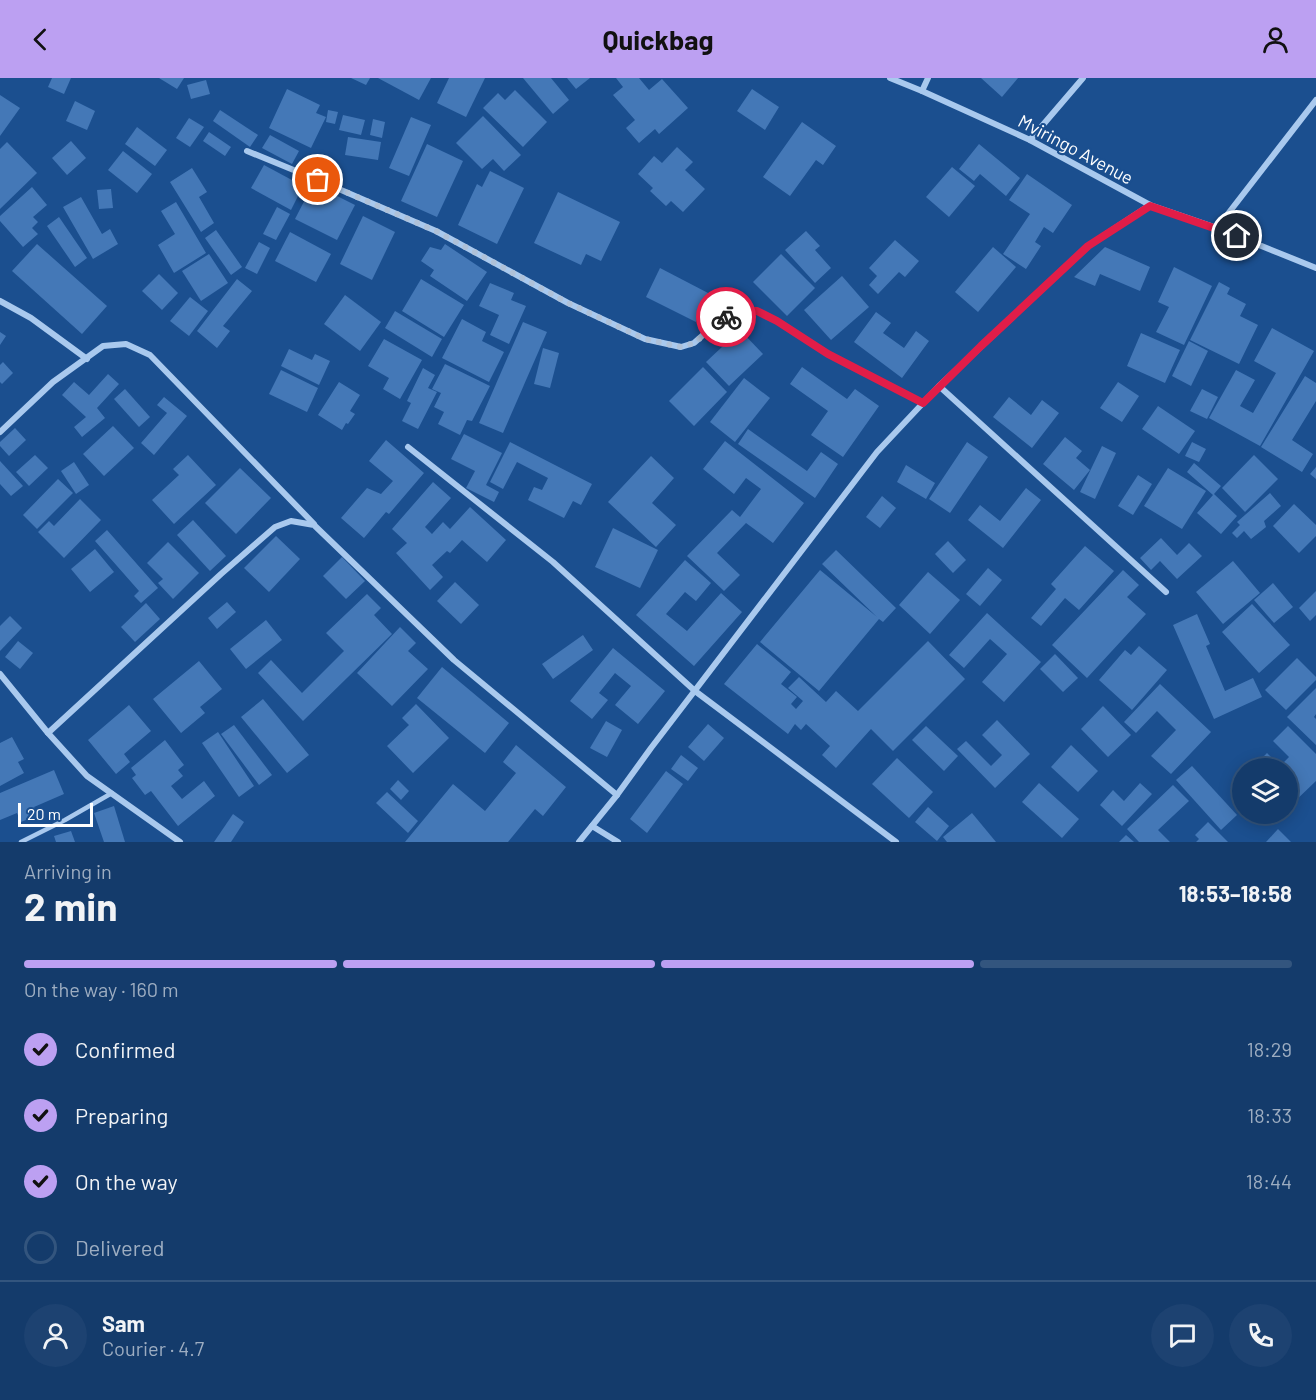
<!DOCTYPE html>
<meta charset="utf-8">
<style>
:root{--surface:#143b6b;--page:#1d4271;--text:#f1f3f6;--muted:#9dadc1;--line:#33557e;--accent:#bca0f2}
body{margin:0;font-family:Barlow,sans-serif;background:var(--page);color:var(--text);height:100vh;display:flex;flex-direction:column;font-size:22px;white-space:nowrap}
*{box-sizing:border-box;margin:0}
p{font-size:20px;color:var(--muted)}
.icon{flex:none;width:33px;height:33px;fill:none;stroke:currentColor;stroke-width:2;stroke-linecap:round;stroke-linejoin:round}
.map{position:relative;height:764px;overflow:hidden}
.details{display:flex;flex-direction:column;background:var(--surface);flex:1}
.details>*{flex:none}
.controls{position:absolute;left:1232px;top:680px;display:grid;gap:12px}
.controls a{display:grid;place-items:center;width:66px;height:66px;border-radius:50%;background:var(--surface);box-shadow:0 3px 15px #0003,0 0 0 2px var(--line);font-size:30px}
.scale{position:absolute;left:18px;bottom:15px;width:75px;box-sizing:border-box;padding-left:6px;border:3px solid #fff;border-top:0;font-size:16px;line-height:21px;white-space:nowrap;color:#fff;-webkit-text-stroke:4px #1b4f8f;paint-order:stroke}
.pin{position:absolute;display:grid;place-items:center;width:51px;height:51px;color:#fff;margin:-26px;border:3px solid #fff;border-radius:50%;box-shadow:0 2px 6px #0007}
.courier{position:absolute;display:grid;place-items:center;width:60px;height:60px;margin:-30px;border:4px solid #e11d48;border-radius:50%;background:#fff;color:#222;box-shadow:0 2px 8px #0007}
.summary em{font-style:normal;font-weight:700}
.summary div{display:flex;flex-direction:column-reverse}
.summary{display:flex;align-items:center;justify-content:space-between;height:102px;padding:0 24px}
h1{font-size:39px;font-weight:700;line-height:45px}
.bar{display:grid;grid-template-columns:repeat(4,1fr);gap:9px 6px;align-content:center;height:72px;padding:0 24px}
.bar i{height:8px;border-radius:4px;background:var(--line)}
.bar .selected{background:var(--accent)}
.bar p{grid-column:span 4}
.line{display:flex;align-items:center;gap:15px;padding:0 24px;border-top:2px solid var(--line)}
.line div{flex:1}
.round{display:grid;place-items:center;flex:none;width:63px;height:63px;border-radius:32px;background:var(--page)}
ol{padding:0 24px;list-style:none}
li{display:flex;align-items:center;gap:18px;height:66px}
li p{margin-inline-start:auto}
li .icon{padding:6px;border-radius:50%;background:var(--accent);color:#111;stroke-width:4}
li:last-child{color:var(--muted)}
li i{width:33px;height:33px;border:3px solid var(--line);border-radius:50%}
header{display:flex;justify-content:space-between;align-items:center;height:78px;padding:0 24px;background:var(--accent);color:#111;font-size:27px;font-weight:700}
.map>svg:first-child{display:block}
.building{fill:#4478b7}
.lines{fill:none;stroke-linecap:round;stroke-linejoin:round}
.lane{stroke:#a9c9ee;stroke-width:4.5}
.street{stroke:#a9c9ee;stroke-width:6}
.done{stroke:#afc1d8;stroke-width:6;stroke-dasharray:0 10.8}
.route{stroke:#e11d48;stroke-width:8}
.labels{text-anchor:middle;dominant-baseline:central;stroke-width:4.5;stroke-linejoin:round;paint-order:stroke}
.street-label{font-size:18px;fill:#fff;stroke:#1b4f8f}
</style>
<header><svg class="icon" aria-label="back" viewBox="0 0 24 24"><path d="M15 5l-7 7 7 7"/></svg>Quickbag<svg class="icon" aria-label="person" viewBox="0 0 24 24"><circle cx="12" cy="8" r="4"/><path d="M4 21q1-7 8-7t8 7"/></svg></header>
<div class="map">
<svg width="1316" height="764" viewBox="0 0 1316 764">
<rect width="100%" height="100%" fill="#1b4f8f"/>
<g class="building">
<path d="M52,0H71L64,16L48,9Z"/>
<path d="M159,0H184L177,11Z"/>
<path d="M351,0H370L366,7Z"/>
<path d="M378,0H431L419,22Z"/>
<path d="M449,0H485L466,39L437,25Z"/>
<path d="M523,0H551L569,22L553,36Z"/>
<path d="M567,0H590L576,11Z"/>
<path d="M616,0H639L649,12L662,1L688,30L659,56L655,51L639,65L626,50L635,42L613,17L623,9Z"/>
<path d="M981,0H1018L1002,19Z"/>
<path d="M206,2L210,16L191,21L187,7Z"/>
<path d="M287,11L320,27L316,35L326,39L311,70L269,50Z"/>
<path d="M752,11L779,29L765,52L737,33Z"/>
<path d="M515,12L547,44L523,69L483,30L498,15L505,22Z"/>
<path d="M0,17L20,30L0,58Z"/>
<path d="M75,23L95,33L87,52L66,43Z"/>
<path d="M220,32L258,57L250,69L213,43Z"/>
<path d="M328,32L338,34L335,46L326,44Z"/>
<path d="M343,37L365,42L361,57L339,52Z"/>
<path d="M483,38L521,77L504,93L493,81L482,91L456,65Z"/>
<path d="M411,39L431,47L409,98L389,90Z"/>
<path d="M189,40L204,49L190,69L176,60Z"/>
<path d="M373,41L385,44L382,60L370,57Z"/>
<path d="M802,44L836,68L823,87L816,82L790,118L763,99Z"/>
<path d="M137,49L167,72L155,88L125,66Z"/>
<path d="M209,54L231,69L225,78L203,63Z"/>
<path d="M270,57L299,73L292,86L262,70Z"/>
<path d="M348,59L381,64L378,82L345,77Z"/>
<path d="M71,63L86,80L67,97L52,80Z"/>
<path d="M7,64L37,95L0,131V71Z"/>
<path d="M427,66L463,83L437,139L401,123Z"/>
<path d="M979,66L1020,100L1006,118L980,96L974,103L959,91Z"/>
<path d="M677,69L693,84L685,92L705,111L683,134L671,123L666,128L650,113L653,110L638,96L654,78L662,85Z"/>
<path d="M123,73L152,96L137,115L108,92Z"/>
<path d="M264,87L303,108L291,132L251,110Z"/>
<path d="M952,89L975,108L949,139L926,119Z"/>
<path d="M192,90L207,114L199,119L214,145L201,154L170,104Z"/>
<path d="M490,93L524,110L497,166L458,147L477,106L482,109Z"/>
<path d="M1027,96L1072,127L1053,155L1044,149L1035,164L1041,168L1026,191L1003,176L1030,136L1009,122Z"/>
<path d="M313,106L355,127L337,162L295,141Z"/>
<path d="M32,109L47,127L33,139L38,144L32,150L38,156L23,169L0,143V138Z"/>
<path d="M111,111L113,130L99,131L97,112Z"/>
<path d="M558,114L620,144L601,183L586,176L581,187L534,165Z"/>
<path d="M81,119L102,156L110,151L118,166L93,181L63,129Z"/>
<path d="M176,124L206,175L174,195L158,167L175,156L161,133Z"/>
<path d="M277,129L290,136L276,162L263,156Z"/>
<path d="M363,138L395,154L372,202L340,186Z"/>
<path d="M59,139L87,180L75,189L47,148Z"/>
<path d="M216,152L242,189L231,197L205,160Z"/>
<path d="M806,153L820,168L815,172L831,190L815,205L785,172Z"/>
<path d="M290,154L331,176L316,204L275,183Z"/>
<path d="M895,162L919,183L905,199L899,194L878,216L869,207L877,198L869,190Z"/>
<path d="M259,164L270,170L257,196L245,190Z"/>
<path d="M37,166L107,228L82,256L12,193Z"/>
<path d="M445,166L487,194L467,223L430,198L434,192L421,183L430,169L441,172Z"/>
<path d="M993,169L1016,189L978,234L955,214Z"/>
<path d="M1105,169L1150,189L1140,213L1100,196L1095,208L1074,199Z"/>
<path d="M209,176L228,205L201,223L182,193Z"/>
<path d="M781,176L815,210L787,238L753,204Z"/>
<path d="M1174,189L1212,208L1184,267L1156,254L1169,229L1158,224Z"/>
<path d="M660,190L710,216L696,244L646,219Z"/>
<path d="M159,196L178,215L162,232L142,213Z"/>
<path d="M842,198L869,229L831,262L804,232Z"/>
<path d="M237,201L252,213L223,248L230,253L217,270L197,253Z"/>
<path d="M421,201L464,227L444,259L402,233Z"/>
<path d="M1219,204L1230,210L1227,216L1246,226L1240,238L1258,247L1239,286L1190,262Z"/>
<path d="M490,205L514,215L511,222L526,228L509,266L490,257L499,237L479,228Z"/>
<path d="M345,217L381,244L360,273L324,246Z"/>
<path d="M190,219L208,233L189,258L170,243Z"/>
<path d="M395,233L442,261L432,279L385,250Z"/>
<path d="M876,234L891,245L883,255L904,270L916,253L929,263L902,300L854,264Z"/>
<path d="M462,241L486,254L482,263L504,274L489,304L442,280Z"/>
<path d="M523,244L547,254L503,355L479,345Z"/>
<path d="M1272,250L1314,273L1260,368L1209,340L1236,292L1255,302L1240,328L1253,335L1276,295L1254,283Z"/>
<path d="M740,252L763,276L729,308L706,284Z"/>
<path d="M0,254L6,258L0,267Z"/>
<path d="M1141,255L1180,272L1165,305L1127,288Z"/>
<path d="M384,261L422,282L400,321L383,311L389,300L368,288Z"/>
<path d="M1189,263L1208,273L1191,308L1172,298Z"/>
<path d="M543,270L559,275L550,310L534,306Z"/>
<path d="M289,271L312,282L315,276L330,283L319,307L281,288Z"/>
<path d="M3,284L13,295L2,306L0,304V287Z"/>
<path d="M445,286L490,308L472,343L467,342L460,357L438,346L444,334L434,329L441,315L432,311Z"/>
<path d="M703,289L727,314L694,348L669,323Z"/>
<path d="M802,289L847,321L855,311L879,328L843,379L811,357L828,333L790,306Z"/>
<path d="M423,290L435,297L428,310L437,314L418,351L402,343L411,325L407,323Z"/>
<path d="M281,292L318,310L307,334L269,316Z"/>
<path d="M108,296L119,306L97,330L105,340L82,359L74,349L86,339L62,317L74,304L89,317Z"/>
<path d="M1305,298L1316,305V323L1292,362L1313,376L1302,394L1261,369Z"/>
<path d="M744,300L770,320L735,364L710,344Z"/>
<path d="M339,304L360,317L350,333L355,336L348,346L346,345L342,352L318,337Z"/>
<path d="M1118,304L1139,318L1122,344L1100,330Z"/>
<path d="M125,311L150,339L139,349L114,321Z"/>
<path d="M1202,311L1218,319L1207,341L1190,333Z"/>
<path d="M164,319L187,338L154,377L141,365L167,335L157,327Z"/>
<path d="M1009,319L1031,337L1042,322L1059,335L1032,370L993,339Z"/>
<path d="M1158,328L1195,353L1179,376L1142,351Z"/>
<path d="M113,348L134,370L104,398L83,376Z"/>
<path d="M15,350L26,362L9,378L0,368V364Z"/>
<path d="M748,351L807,393L821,374L838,386L815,420L738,366Z"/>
<path d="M464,356L502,375L486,407L499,414L494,424L466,410L475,393L451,381Z"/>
<path d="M1065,359L1082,373L1076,380L1090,392L1074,412L1043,386Z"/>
<path d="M386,362L424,395L389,436L386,434L364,460L341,440L367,410L381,416L393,403L369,383Z"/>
<path d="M725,363L804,425L773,465L746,445L717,475L740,497L724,513L687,478L732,432L740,439L761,411L746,400L734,416L703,391Z"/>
<path d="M510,364L592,406L581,427L573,423L564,440L528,422L534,409L542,412L548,400L517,384L503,411L490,404Z"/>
<path d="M967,364L988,379L950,435L929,421Z"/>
<path d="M1192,364L1206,371L1199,384L1185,378Z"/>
<path d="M1102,368L1116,375L1095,421L1080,414Z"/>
<path d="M35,377L48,390L29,408L16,394Z"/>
<path d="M188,377L216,407L174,446L152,422L179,397L173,391Z"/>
<path d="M1254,377L1278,401L1245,434L1222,410Z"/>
<path d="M651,378L674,400L652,425L676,447L656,469L608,424Z"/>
<path d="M0,383L23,408L11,418L0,406Z"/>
<path d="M74,384L89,407L76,416L61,393Z"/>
<path d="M1194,385L1221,408L1214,416L1237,438L1221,456L1197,435L1213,417L1187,394Z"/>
<path d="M906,387L935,405L926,421L897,404Z"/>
<path d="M1316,389V401L1310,396Z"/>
<path d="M240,390L271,420L236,456L205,425Z"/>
<path d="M1168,390L1206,413L1182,451L1144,428Z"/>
<path d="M1138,397L1152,406L1133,437L1118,428Z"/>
<path d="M58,401L73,415L37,451L23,437Z"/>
<path d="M433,404L451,420L425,449L432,456L443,444L450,451L470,429L506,462L487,484L462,462L450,475L447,473L432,487L443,499L430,512L396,475L407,465L392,451Z"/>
<path d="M1026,410L1041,422L1003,470L968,442L980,427L1000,443Z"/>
<path d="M1270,415L1281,428L1264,443L1266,449L1251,461L1244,453L1237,460L1232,455L1240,447L1237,444Z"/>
<path d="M882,418L896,430L880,450L866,439Z"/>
<path d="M80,421L101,442L64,480L38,454L49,443L54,448Z"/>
<path d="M1294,426L1316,447V458L1299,475L1273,448Z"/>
<path d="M193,442L226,478L210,493L177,457Z"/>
<path d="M613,450L658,472L640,510L595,489Z"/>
<path d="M107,452L158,510L141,525L134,518L139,513L95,463Z"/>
<path d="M276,458L300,481L269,514L244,490Z"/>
<path d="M1161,460L1177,477L1189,465L1202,478L1177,501L1160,483L1151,492L1140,480Z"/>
<path d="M948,463L966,482L953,495L935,476Z"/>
<path d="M168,464L199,495L173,521L158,505L163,501L147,485Z"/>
<path d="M1085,468L1114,493L1079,532L1065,520L1041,548L1031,540L1056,511L1051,506Z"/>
<path d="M95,471L114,494L90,514L71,491Z"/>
<path d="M836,472L896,530L883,544L879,541L819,613L760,564L820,492L877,539L822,486Z"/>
<path d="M342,479L365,503L346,521L323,498Z"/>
<path d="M685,482L711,505L696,523L685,514L666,536L687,553L721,515L742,534L694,588L636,537Z"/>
<path d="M1233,483L1260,515L1223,546L1196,514Z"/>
<path d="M988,490L1002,502L980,528L966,516Z"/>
<path d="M1123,492L1139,507L1127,519L1146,536L1087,600L1052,567Z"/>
<path d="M928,494L960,522L930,556L899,527Z"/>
<path d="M455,504L479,527L461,546L437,523Z"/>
<path d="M1273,505L1293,529L1274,545L1254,522Z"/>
<path d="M1316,513V537L1310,543L1299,530Z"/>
<path d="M367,516L381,530L374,537L392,556L303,643L258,595L271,582L302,615L344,573L326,555Z"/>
<path d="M227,524L236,534L217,551L208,540Z"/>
<path d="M146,525L160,541L135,564L121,549Z"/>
<path d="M1252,526L1290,567L1259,595L1222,554Z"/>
<path d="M987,535L1041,584L1004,624L982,604L1007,576L990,561L964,590L949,577Z"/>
<path d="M1197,536L1210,566L1206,568L1225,613L1253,600L1262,619L1214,641L1173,547Z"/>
<path d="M10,538L22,550L0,573V548Z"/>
<path d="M266,542L282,562L246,591L230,571Z"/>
<path d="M400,549L416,565L408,573L428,591L392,628L357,595Z"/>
<path d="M583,557L593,572L553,601L542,586Z"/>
<path d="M18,563L33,575L20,591L5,579Z"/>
<path d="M928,563L965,601L893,673L871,651L836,690L822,677L830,668L806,646L801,652L795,646L788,656L724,606L757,566L791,594L781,606L797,619L791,626L796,631L803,623L788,610L799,599L826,624L836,613L858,633Z"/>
<path d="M1139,568L1167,592L1132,632L1099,602L1125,572L1131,577Z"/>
<path d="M613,570L665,613L638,646L615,627L631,608L615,595L599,615L608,622L592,641L570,623Z"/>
<path d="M1055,576L1078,600L1063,614L1040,591Z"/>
<path d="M1297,580L1316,599V602L1286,632L1265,612Z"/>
<path d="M199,583L222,611L200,629L205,635L181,655L153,621Z"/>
<path d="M442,589L509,645L485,675L417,620Z"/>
<path d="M1160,606L1211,654L1171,696L1151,678L1176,652L1157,633L1136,655L1124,644Z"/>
<path d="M1316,610V636L1314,639L1316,641V667L1287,639Z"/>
<path d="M263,621L309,677L287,695L241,639Z"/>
<path d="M416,626L449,660L413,695L387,668L409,647L402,640Z"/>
<path d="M129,627L151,653L124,676L130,684L116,696L88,662Z"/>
<path d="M1103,628L1131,657L1108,679L1081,651Z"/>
<path d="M997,642L1030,676L995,710L957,671L966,663L991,688L1002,677L982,657Z"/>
<path d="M606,643L622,652L607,679L590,670Z"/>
<path d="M708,646L724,660L704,683L688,669Z"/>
<path d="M234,647L272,697L259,707L221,656Z"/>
<path d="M926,648L958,678L944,693L912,662Z"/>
<path d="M1288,648L1316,676V703L1292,726L1287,721V690H1256L1254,688L1267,675L1280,688L1289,679L1273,663Z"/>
<path d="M218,654L254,708L239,719L202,665Z"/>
<path d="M12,659L24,681L18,684L24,695L0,708V665Z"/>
<path d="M165,662L184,687L178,692L183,698L171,708L182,721L204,703L215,718L178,748L151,713L145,717L132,700L136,697L131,690Z"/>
<path d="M516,667L566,709L543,738L535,731L508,764H405L453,706L485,733L516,695L503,684Z"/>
<path d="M1071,667L1098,693L1078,714L1051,689Z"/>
<path d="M681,677L698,690L688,703L671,691Z"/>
<path d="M897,680L933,714L909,740L872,706Z"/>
<path d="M1192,688L1237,737L1221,752L1176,702Z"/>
<path d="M54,692L64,716L34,729L38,737L21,744L17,735L0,742V715Z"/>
<path d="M666,693L683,706L647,755L630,741Z"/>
<path d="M398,702L409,713L401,722L390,711Z"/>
<path d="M1039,705L1079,741L1062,760L1022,724Z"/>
<path d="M1140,705L1152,716L1122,748L1100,727L1113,712L1124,723Z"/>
<path d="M1173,707L1189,723L1158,752L1170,764H1139L1127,751Z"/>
<path d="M387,714L418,743L408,755L376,725Z"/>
<path d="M114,728L125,764H104L94,735Z"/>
<path d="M928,729L949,748L937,763L915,744Z"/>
<path d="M972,735L996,764H947L943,759Z"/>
<path d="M233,736L244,744L231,764H214Z"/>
<path d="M1208,744L1228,764H1196L1199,761L1195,757Z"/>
<path d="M1278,751L1291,764H1266Z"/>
<path d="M71,753L75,764H56L54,758Z"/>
<path d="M1126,757L1134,764H1119Z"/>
</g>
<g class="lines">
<path class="lane" d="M21,764L65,742L112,715"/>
<g class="street">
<path d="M890,0L922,13L1030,62L1150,127L1217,150L1316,190"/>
<path d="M922,13L928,0"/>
<path d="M1030,62L1083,0"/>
<path d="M247,73L318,102L436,153L568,225L645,261L681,269L694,265L720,242L737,232L757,233L777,243L828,276L923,325"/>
<path d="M1217,150L1316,22"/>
<path d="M0,223L31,240L87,281"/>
<path d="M939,308L1166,514"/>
<path d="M0,354L53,304L103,268L126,266L150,277L314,446"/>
<path d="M408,369L553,484L695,613L896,764"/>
<path d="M0,596L48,655L87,698L180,764"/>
<path d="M48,655L221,496L275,449L291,443L314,447L454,582L617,717"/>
<path d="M592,748L618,764"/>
<path d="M579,764L617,717L651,670L877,374L939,308L1088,168L1150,127"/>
</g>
</g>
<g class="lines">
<path class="done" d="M318,102L436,153L568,225L645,261L681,269L694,265L726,239"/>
<path class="route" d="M726,239L737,232L757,233L777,243L828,276L923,325L981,268L1088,168L1150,128L1237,158"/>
</g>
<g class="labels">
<g class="street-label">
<text transform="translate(1076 71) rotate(28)">Mviringo Avenue</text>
</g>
</g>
</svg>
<div class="controls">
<a><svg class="icon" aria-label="layers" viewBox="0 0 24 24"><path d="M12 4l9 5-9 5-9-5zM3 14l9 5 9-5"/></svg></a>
</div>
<div class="scale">20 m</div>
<div class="pin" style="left:318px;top:102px;background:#ea580c"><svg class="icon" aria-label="bag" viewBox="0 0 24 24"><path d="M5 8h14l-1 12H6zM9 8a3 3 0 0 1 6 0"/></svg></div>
<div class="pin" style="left:1237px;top:158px;background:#1f2937"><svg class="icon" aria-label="home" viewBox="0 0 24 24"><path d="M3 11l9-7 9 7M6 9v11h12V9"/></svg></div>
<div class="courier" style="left:726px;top:239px"><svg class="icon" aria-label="bike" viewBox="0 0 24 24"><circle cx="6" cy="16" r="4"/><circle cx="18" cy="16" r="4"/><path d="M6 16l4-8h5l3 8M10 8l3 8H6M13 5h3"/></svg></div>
</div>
<section class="details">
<div class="summary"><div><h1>2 min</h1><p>Arriving in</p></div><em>18:53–18:58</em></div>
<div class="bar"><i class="selected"></i><i class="selected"></i><i class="selected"></i><i></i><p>On the way · 160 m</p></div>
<ol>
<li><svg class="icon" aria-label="check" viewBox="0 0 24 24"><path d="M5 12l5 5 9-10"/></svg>Confirmed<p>18:29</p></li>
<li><svg class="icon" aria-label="check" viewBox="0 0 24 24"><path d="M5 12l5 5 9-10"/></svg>Preparing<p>18:33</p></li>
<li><svg class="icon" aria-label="check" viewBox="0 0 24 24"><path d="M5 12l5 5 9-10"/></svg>On the way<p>18:44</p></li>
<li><i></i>Delivered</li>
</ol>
<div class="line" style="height:108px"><a class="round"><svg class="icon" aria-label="person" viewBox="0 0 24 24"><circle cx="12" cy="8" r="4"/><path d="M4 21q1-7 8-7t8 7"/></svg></a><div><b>Sam</b><p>Courier · 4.7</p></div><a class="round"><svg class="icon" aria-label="chat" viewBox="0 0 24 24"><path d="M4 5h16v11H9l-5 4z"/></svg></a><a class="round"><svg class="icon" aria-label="phone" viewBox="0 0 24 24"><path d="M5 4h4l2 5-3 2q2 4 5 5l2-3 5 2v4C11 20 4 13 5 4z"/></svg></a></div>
</section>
